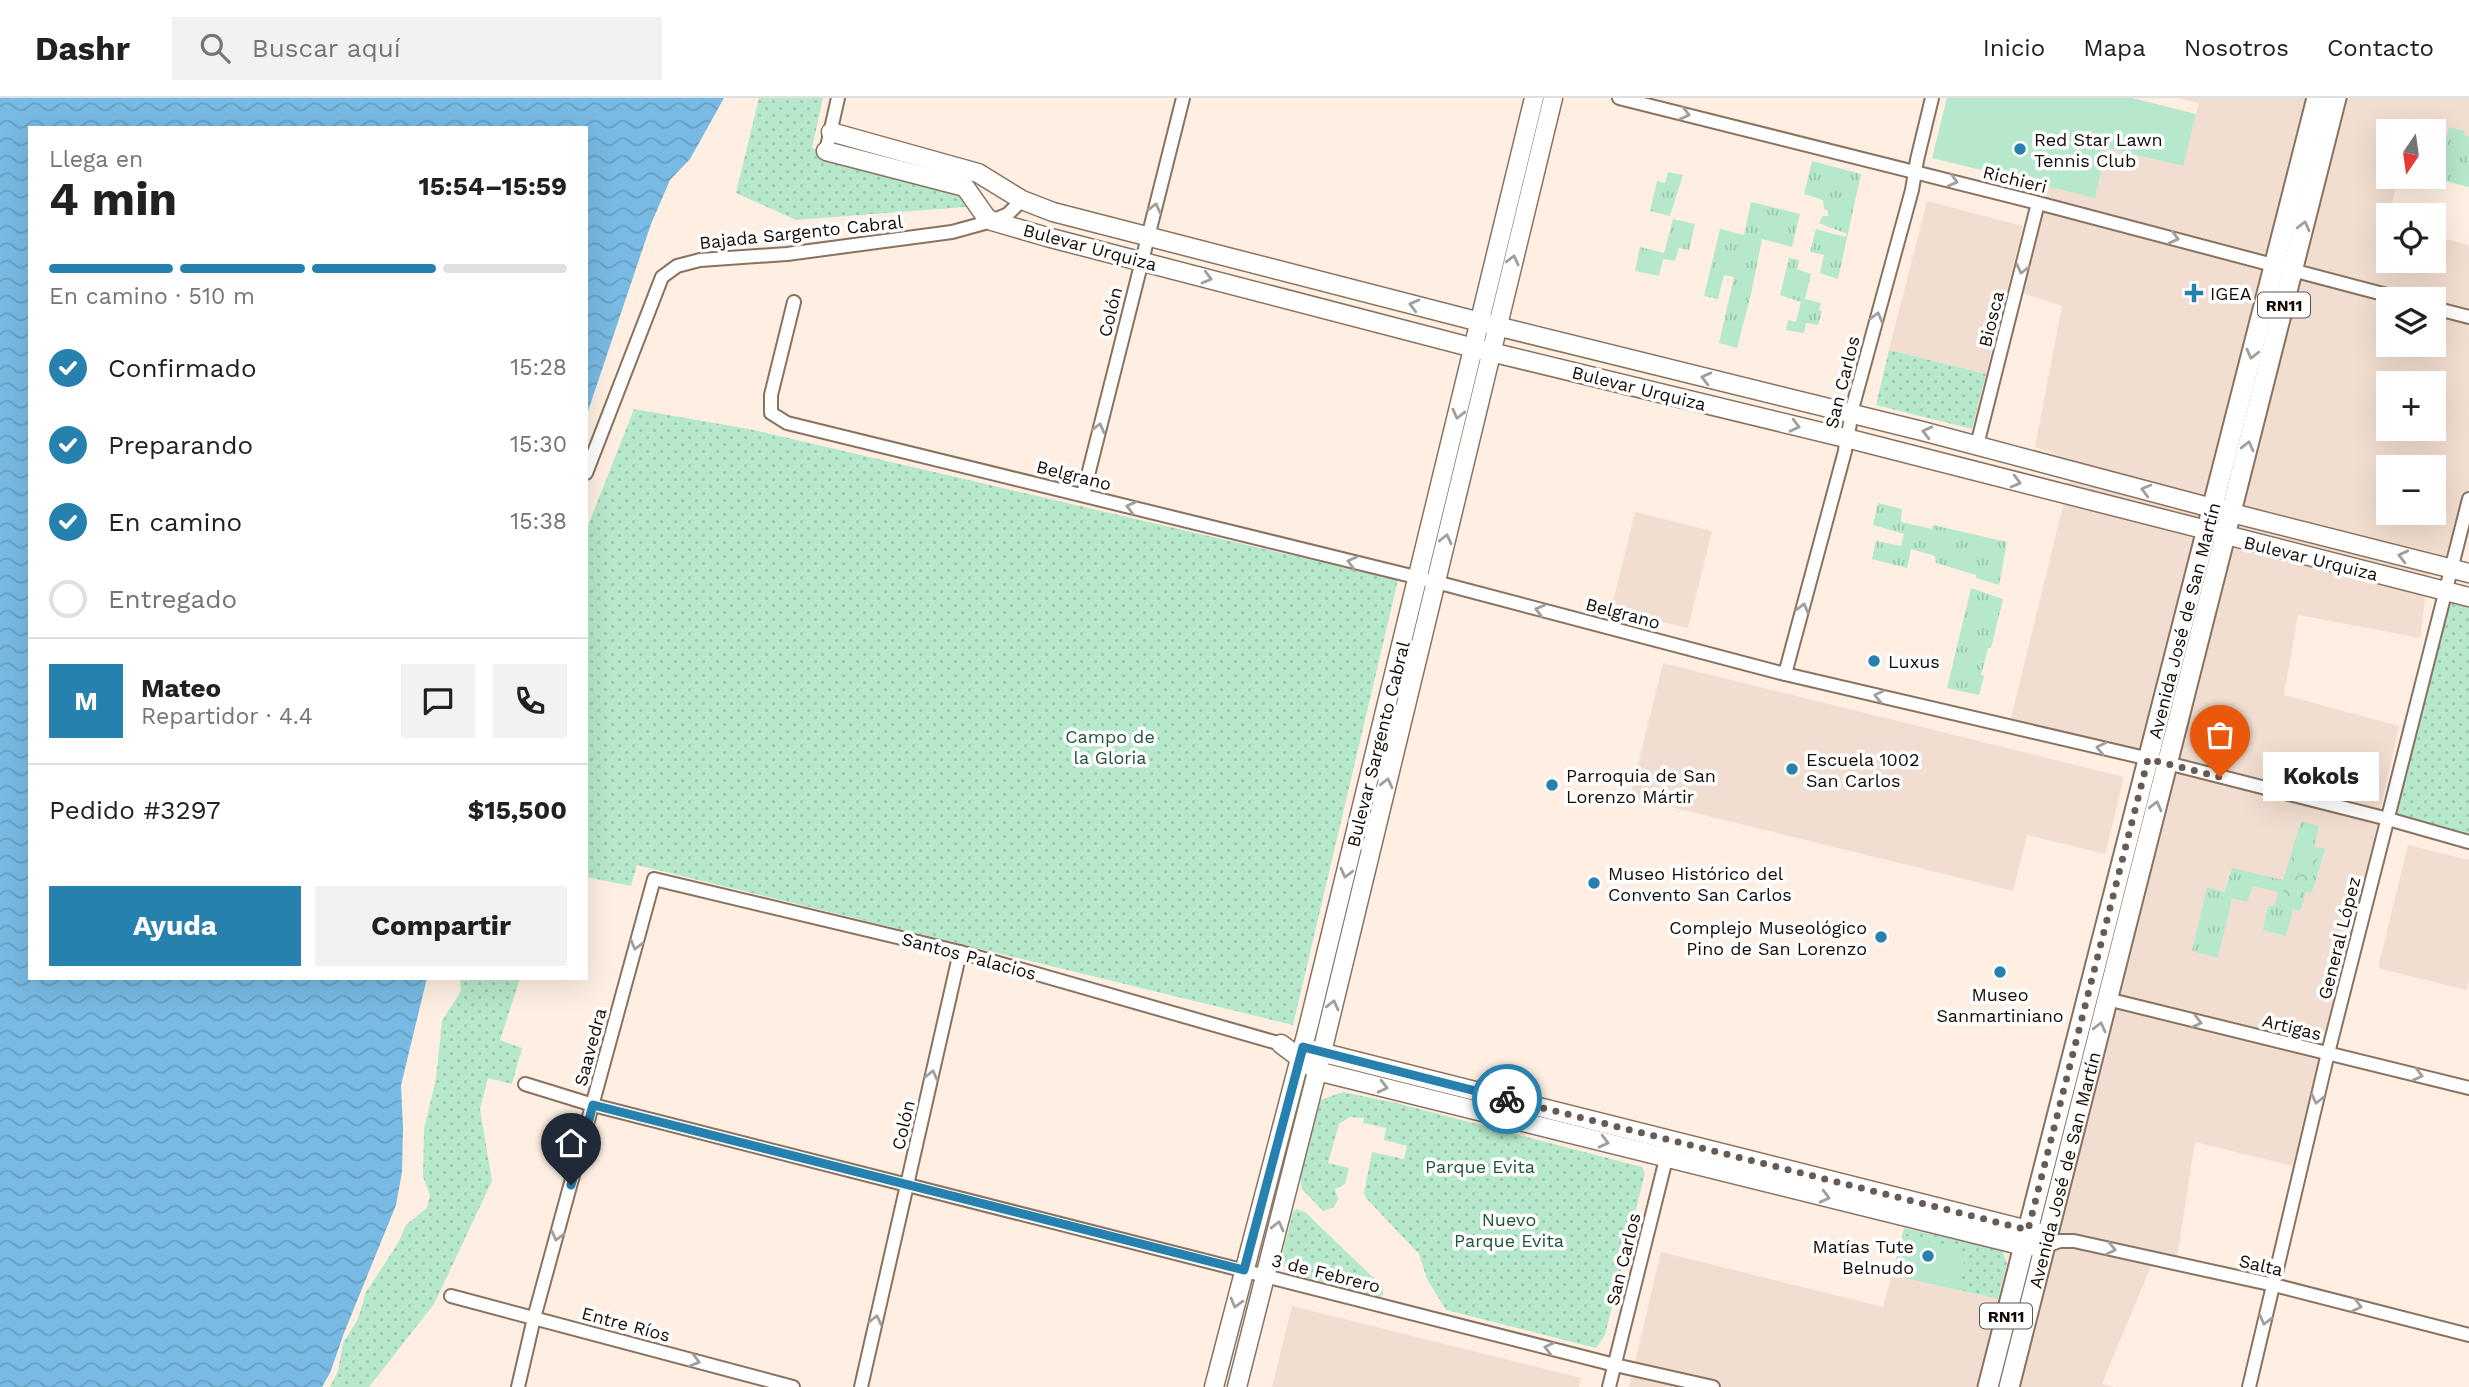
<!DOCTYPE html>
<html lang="es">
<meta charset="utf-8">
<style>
:root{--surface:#fff;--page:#f2f2f2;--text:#202124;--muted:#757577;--line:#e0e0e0;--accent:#2781af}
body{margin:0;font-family:"Work Sans",sans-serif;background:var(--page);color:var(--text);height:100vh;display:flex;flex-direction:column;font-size:26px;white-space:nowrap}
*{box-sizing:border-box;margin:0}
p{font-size:23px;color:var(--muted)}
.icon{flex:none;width:38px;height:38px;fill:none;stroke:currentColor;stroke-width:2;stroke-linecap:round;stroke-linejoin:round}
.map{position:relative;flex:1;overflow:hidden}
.drawer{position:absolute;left:28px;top:28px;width:560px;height:854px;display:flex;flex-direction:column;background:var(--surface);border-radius:0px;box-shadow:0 7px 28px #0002}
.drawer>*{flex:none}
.needle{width:46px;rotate:193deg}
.tools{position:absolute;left:2376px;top:21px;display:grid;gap:14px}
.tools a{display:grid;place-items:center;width:70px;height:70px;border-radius:0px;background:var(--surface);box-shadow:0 7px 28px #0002;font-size:35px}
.pin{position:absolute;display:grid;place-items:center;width:60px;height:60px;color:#fff;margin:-72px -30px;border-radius:50% 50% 50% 0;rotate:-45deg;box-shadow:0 0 7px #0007}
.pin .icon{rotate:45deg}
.courier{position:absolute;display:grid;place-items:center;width:70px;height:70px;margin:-35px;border:5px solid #2781af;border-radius:50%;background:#fff;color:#222;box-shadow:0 2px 9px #0007}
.bubble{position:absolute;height:49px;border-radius:0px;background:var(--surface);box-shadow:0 7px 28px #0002;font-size:23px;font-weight:700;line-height:49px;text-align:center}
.head em{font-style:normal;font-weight:700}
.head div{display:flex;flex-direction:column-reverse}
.head{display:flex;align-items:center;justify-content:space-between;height:119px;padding:0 21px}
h1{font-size:46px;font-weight:700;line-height:52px}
.bar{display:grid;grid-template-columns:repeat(4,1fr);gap:10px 7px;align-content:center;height:84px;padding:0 21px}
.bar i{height:9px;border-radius:5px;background:var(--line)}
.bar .current{background:var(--accent)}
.bar p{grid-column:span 4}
.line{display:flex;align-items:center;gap:18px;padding:0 21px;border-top:2px solid var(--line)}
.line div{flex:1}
.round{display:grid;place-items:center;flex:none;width:74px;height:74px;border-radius:0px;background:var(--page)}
ol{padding:0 21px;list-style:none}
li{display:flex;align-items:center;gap:21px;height:77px}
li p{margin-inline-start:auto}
li .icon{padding:7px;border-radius:50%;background:var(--accent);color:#fff;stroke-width:4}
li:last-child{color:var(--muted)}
li i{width:38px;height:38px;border:4px solid var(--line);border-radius:50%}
.primary-button{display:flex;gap:14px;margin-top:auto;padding:14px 21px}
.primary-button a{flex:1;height:80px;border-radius:0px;background:var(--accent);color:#fff;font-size:28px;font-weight:700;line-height:80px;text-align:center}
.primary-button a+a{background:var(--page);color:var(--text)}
header{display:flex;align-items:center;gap:42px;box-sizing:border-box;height:98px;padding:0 35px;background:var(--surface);border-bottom:2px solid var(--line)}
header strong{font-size:33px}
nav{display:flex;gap:38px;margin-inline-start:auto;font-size:24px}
.search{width:490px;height:63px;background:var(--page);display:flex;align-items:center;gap:18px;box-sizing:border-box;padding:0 24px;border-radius:0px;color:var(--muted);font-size:26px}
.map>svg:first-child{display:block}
.built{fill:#f2ded0;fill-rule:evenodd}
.grass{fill:url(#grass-tufts)}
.forest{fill:url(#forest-crowns)}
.park{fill:url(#park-dots)}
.garden{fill:#b6e8cb}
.water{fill:url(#water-waves)}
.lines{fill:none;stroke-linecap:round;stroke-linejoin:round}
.street-casing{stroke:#89725f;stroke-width:16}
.secondary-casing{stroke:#89725f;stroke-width:21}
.primary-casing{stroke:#89725f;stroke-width:23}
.street{stroke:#fff;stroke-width:12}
.secondary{stroke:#fff;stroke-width:18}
.primary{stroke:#fff;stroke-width:19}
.oneway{stroke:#a19e9b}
.done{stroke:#675b53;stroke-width:7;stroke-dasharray:0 12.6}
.route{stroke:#2781af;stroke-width:9}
.poi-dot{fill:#2781af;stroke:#fff;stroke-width:2.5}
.labels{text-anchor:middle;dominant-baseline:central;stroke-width:7;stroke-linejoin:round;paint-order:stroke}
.shield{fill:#fff;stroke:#5b5551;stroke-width:2}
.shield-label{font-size:16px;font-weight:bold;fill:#150c06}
.poi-label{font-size:18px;fill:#150c06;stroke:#fff;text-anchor:start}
.street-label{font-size:18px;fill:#150c06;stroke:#fff}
.park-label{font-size:18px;fill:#20543b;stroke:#fff}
</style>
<header>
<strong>Dashr</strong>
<div class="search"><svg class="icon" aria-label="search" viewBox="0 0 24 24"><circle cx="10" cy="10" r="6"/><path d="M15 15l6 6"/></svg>Buscar aquí</div>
<nav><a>Inicio</a><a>Mapa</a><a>Nosotros</a><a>Contacto</a></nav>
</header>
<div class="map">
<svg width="2469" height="1289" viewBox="0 0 2469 1289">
<defs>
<pattern id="grass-tufts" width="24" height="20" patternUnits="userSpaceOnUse" patternTransform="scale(1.75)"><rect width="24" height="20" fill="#b6e8cb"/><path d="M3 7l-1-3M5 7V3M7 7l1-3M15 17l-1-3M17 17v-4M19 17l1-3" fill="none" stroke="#9cc6ad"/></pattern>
<pattern id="forest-crowns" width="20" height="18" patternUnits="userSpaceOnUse" patternTransform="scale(1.75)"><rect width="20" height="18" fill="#b6e8cb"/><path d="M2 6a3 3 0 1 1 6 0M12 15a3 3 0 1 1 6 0" fill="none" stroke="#9cc6ad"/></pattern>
<pattern id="park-dots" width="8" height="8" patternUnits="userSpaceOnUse" patternTransform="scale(1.75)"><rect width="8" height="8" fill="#b6e8cb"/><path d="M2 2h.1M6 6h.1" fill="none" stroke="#9cc6ad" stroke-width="1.8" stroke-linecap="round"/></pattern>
<pattern id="water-waves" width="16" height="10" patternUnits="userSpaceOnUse" patternTransform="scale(1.75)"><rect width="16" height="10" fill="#78bae3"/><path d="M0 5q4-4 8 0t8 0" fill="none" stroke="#679fc1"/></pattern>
</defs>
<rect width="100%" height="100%" fill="#feefe2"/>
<g class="built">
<path d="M2178,0H2469V65L2434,55V33H2389V79H2398L2388,126L2389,163H2434V138L2469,147V401L2451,470L2430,465L2420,540L2298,517L2284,597L2399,628L2301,1070L2195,1044L2176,1166L2154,1161L2102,1286L2114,1289H1629L1661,1154L1883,1209L1892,1177L1998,1201L2027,1215L2167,666L2009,628L2074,363L2035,349L2062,208L2016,193L2045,87L2101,49L2182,68L2199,5ZM2389,201H2434V247H2389ZM2389,285H2434V331H2389ZM2389,369H2434V415H2389Z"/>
<path d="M1927,103L2023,128L1986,276L1889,252Z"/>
<path d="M1635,414L1712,433L1688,530L1611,512Z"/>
<path d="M1663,565L2124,679L2105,756L2027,737L2013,793L1630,699Z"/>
<path d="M2408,747L2469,762V882L2467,892L2378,870Z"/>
<path d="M1292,1208L1581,1280L1579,1289H1272Z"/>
</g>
<g class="grass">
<path d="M2449,29L2465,33L2464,37L2469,39V89L2437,81Z"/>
<path d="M1812,63L1861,76L1838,181L1820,175L1824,157L1810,154L1816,131L1845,139L1847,136L1819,125L1823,118H1828V113L1824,111L1823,102L1804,96Z"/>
<path d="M1668,74L1683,77L1670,118L1650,113L1657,83L1665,85Z"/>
<path d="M1751,104L1800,116L1792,149L1762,141L1751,196L1737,250L1719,245L1734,179L1724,177L1718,201L1704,198L1720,131L1744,137Z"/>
<path d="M1673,121L1695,126L1689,152L1679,150L1675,163L1663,161L1659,178L1635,173L1640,149L1664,155Z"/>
<path d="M1789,160L1799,162L1797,171L1811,176L1805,201L1821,205L1819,212L1822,213L1818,227L1806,225L1804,235L1786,232L1788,222L1796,224L1801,204L1780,197Z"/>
<path d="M1878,405L1902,411L1901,424L1932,431L1933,427L2007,444L1999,487L1976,480V477L1936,465L1935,458L1911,451L1907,470L1872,461L1876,443L1901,448L1904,436L1873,427Z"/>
<path d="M1971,490L2003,501L1991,550H1988L1981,577L1984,578L1979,597L1947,590Z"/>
<path d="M2301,723L2319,728L2314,748L2325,751L2312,795L2306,794L2300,813L2293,811L2286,838L2263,832L2268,808H2275L2278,794L2253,788L2247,804L2232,800L2218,860L2192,853L2207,789L2225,794L2232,770L2283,782Z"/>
</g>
<path class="forest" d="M2301,753L2317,757C2316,781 2300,785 2299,805L2281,808C2279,798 2285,789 2290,780C2295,770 2291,761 2301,753Z"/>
<g class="park">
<path d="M759,0H823L812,50L965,89L978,108L796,122L736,95Z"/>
<path d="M1889,252L1986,276L1972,331L1876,307Z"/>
<path d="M634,311L749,331L1398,482L1293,927L637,767L631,788L586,779V433Z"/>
<path d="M2446,493L2469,499V744L2388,721Z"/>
<path d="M460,880H520L500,942L522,950L512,986L488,980L480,1011L492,1083L434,1206L369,1289H330L338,1273L343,1245L358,1221L366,1194L398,1145L406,1127L427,1110L430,1097L423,1079L424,1031L436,981L442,923L461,893Z"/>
<path d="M1343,994L1396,1005L1642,1069L1645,1075L1605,1237L1596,1250L1446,1212L1427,1181L1419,1156L1366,1100L1364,1095L1372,1054L1404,1061L1407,1048L1384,1042L1386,1030L1363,1025L1364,1020L1350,1019L1339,1026L1328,1065L1349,1070L1345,1086L1335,1091L1338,1101L1334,1109L1323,1113L1302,1091L1300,1080L1320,1002Z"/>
<path d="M1296,1111L1305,1114L1383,1189V1197L1380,1199L1291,1176L1280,1165L1293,1114Z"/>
<path d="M1904,1130L2002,1152L2007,1165L1998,1201L1892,1177Z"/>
</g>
<g class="garden">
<path d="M1947,0H2132L2196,16L2183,68L2106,50L2095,100L1932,60Z"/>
<path d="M1903,1137L1954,1150L1965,1167L1959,1192L1892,1177Z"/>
</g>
<path class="water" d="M0,0H724L690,61L670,82L651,126L586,319V30H30V880H427L401,987L403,1030L402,1074L396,1107L344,1235L330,1275L322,1289H0Z"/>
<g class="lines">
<defs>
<g id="street">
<path d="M1619,0L2038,105L2402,201"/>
<path d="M826,53L838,0"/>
<path d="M794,204L771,297V315L787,325L1436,484L1785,576L2167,665L2388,721L2469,744"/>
<path d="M2434,210L2469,219"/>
<path d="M1977,347L2038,105"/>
<path d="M586,375L662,179L677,168L700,162L787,156L952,134L992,123L1008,116L1022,102"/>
<path d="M1083,397L1183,0"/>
<path d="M1785,576L1845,353C1846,339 1851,329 1851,315L1912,92L1917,62L1932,0"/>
<path d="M2107,901L2469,990"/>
<path d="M525,986L593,1007L1615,1267L1713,1289"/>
<path d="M2045,1148L2060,1143H2074L2274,1187L2469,1237"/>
<path d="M451,1198L793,1289"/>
<path d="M518,1289L534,1220L654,781L960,854L1281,946"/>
<path d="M861,1289L960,854"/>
<path d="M1609,1289L1668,1053"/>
<path d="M2249,1289L2328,955L2469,401"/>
</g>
<g id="secondary">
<path d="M831,34L978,75L1022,102L1053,114L1480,224L1922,333L2212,410L2469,475"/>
<path d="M826,53L965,89L986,119L992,123L1047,139L1474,250L1858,343L2469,499"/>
<path d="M1281,946L1317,973L2024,1148H2045"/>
<path d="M1312,952L2048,1137"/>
<path d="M1214,1289L1309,926L1534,0"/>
<path d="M1237,1289L1322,954L1553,0"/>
</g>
<g id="primary">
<path id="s1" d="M1988,1289L2317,0"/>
<path id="s2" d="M2009,1289L2336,0"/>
</g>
</defs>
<use href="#street" class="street-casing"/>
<use href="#secondary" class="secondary-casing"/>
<use href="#primary" class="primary-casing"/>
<use href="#street" class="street"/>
<use href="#secondary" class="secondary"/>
<use href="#primary" class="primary"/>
</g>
<defs><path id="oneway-chevron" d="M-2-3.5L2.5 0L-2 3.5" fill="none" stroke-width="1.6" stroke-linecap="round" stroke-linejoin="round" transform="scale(1.75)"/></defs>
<g class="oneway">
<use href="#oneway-chevron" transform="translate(1685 16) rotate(14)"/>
<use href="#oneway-chevron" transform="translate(1953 83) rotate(15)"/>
<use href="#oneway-chevron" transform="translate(1155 110) rotate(-76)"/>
<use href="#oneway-chevron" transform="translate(2304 128) rotate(-76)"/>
<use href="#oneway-chevron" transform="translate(2174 140) rotate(15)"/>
<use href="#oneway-chevron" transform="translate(1513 162) rotate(-76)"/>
<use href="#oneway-chevron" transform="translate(2022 171) rotate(104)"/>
<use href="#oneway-chevron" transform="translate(1207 180) rotate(15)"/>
<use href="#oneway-chevron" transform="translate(1414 207) rotate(-165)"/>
<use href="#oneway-chevron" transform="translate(1877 219) rotate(-75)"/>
<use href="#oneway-chevron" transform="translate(2252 256) rotate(104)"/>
<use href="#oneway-chevron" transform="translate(1706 280) rotate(-166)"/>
<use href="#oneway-chevron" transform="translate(1458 316) rotate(104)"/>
<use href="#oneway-chevron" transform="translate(1795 328) rotate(14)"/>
<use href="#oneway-chevron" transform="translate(1099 330) rotate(-76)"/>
<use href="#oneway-chevron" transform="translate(1927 334) rotate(-166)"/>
<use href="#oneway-chevron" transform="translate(2248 348) rotate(-76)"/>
<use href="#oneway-chevron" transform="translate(2016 384) rotate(15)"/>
<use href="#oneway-chevron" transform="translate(2146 392) rotate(-165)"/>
<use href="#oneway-chevron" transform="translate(1131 409) rotate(-166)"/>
<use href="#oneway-chevron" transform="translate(1446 441) rotate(-77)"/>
<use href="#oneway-chevron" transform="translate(2403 458) rotate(-166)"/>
<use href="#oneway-chevron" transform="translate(1352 464) rotate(-166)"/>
<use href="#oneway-chevron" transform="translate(1803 510) rotate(-75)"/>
<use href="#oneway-chevron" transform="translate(1540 512) rotate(-165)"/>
<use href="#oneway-chevron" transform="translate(1879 598) rotate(-167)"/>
<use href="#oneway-chevron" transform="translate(2101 650) rotate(-167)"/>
<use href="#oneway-chevron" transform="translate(1387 685) rotate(-76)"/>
<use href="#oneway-chevron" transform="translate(2156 708) rotate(-76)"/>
<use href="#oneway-chevron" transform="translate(1346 775) rotate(104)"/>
<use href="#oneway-chevron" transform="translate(636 847) rotate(105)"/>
<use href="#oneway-chevron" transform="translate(1333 907) rotate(-76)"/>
<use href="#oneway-chevron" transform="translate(2197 924) rotate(14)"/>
<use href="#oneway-chevron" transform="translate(2100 929) rotate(-76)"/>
<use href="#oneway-chevron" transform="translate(932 977) rotate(-77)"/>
<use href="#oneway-chevron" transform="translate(2418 977) rotate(14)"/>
<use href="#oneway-chevron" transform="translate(1383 989) rotate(14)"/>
<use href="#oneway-chevron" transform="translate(2317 1001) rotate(103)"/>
<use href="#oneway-chevron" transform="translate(1604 1044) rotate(14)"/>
<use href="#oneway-chevron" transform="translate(1825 1099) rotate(14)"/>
<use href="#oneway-chevron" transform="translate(1278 1128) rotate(-76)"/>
<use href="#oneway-chevron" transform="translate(557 1138) rotate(105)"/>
<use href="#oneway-chevron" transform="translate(2111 1151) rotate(13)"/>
<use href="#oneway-chevron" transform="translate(1236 1205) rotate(105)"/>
<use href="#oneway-chevron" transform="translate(2357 1208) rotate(14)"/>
<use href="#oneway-chevron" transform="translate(876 1222) rotate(-77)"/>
<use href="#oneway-chevron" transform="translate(2265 1222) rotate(104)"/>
<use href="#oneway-chevron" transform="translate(1549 1250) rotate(-166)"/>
<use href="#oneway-chevron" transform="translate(695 1263) rotate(15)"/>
</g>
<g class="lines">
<path class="done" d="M1507,1001L2028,1132L2148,661L2220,679"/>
<path class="route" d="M571,1087L593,1007L1244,1172L1303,949L1507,1001"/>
</g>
<g class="poi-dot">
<circle cx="2020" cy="51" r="7"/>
<path d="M2190.5 184.5h7v7h7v7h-7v7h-7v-7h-7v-7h7z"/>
<circle cx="1874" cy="563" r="7"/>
<circle cx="1792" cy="671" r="7"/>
<circle cx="1552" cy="687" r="7"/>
<circle cx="1594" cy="785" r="7"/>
<circle cx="1881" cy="839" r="7"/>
<circle cx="2000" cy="874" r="7"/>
<circle cx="1928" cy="1158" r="7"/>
</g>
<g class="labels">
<g class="shield">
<rect x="2258" y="194.5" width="52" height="25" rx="5"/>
<rect x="1980" y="1205.5" width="52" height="25" rx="5"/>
</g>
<g class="shield-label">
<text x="2284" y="207">RN11</text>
<text x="2006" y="1218">RN11</text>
</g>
<g class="poi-label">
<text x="2034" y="41">Red Star Lawn<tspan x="2034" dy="21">Tennis Club</tspan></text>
<text x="2210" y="195">IGEA</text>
<text x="1888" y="563">Luxus</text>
<text x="1806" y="661">Escuela 1002<tspan x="1806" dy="21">San Carlos</tspan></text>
<text x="1566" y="677">Parroquia de San<tspan x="1566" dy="21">Lorenzo Mártir</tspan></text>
<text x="1608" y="775">Museo Histórico del<tspan x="1608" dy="21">Convento San Carlos</tspan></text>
<text x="1867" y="829" text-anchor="end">Complejo Museológico<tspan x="1867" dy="21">Pino de San Lorenzo</tspan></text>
<text x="2000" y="896" text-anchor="middle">Museo<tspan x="2000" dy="21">Sanmartiniano</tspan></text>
<text x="1914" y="1148" text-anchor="end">Matías Tute<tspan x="1914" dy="21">Belnudo</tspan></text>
</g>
<g class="street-label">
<text transform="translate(2015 81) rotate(14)">Richieri</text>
<text transform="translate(801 134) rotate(-6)">Bajada Sargento Cabral</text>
<text transform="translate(1090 149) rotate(15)">Bulevar Urquiza</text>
<text transform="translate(1110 214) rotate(-76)">Colón</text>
<text transform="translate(1991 221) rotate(-76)">Biosca</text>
<text transform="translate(1842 284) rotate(-76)">San Carlos</text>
<text transform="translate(1639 290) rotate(14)">Bulevar Urquiza</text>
<text transform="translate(1074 377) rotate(14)">Belgrano</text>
<text transform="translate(2311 460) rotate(14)">Bulevar Urquiza</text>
<text transform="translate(1623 515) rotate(15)">Belgrano</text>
<text stroke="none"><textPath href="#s1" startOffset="791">Avenida José de San Martín</textPath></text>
<text transform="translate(1378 646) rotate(-76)">Bulevar Sargento Cabral</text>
<text transform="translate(2339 840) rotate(-76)">General López</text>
<text transform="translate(969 858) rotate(15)">Santos Palacios</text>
<text transform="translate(2292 929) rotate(14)">Artigas</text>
<text transform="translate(590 949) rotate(-75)">Saavedra</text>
<text transform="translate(903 1027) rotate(-77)">Colón</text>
<text stroke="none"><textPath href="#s2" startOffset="224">Avenida José de San Martín</textPath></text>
<text transform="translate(1623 1161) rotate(-76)">San Carlos</text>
<text transform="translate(2261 1167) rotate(13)">Salta</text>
<text transform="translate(1326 1175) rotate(14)">3 de Febrero</text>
<text transform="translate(626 1226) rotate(15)">Entre Ríos</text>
</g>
<g class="park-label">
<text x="1110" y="638">Campo de<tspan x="1110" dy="21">la Gloria</tspan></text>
<text x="1480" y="1068">Parque Evita</text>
<text x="1509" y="1121">Nuevo<tspan x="1509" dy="21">Parque Evita</tspan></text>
</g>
</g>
</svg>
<div class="tools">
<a><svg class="needle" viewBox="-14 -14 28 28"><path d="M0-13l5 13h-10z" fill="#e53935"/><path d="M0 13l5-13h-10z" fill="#757577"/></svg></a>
<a><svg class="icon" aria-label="locate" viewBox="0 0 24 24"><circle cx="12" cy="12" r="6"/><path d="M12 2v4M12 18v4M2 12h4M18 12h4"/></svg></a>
<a><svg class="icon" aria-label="layers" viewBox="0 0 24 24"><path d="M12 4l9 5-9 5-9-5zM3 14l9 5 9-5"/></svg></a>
<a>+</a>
<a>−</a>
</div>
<div class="pin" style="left:2220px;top:679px;background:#ea580c"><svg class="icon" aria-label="bag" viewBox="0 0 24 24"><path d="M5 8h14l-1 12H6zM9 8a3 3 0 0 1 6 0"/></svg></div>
<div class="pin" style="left:571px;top:1087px;background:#1f2937"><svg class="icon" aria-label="home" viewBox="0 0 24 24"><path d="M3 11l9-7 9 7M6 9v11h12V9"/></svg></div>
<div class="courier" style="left:1507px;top:1001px"><svg class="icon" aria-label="bike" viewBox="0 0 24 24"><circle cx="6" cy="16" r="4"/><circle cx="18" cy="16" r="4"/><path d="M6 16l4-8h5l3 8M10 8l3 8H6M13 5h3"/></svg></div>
<div class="bubble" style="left:2263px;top:654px;width:116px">Kokols</div>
<section class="drawer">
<div class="head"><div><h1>4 min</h1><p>Llega en</p></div><em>15:54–15:59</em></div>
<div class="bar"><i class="current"></i><i class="current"></i><i class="current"></i><i></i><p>En camino · 510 m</p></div>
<ol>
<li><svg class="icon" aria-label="check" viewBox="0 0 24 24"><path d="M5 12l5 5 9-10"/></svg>Confirmado<p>15:28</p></li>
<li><svg class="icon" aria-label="check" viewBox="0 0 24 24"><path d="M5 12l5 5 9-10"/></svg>Preparando<p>15:30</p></li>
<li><svg class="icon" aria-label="check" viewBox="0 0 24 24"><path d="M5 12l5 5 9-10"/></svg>En camino<p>15:38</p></li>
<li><i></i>Entregado</li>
</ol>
<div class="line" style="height:126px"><b class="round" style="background:var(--accent);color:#fff">M</b><div><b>Mateo</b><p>Repartidor · 4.4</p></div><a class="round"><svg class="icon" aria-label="chat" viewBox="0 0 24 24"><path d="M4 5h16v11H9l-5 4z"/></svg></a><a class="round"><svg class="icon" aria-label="phone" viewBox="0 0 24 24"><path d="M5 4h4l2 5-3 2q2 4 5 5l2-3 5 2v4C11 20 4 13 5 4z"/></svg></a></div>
<div class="line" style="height:91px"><div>Pedido #3297</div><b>$15,500</b></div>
<div class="primary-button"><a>Ayuda</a><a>Compartir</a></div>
</section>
</div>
